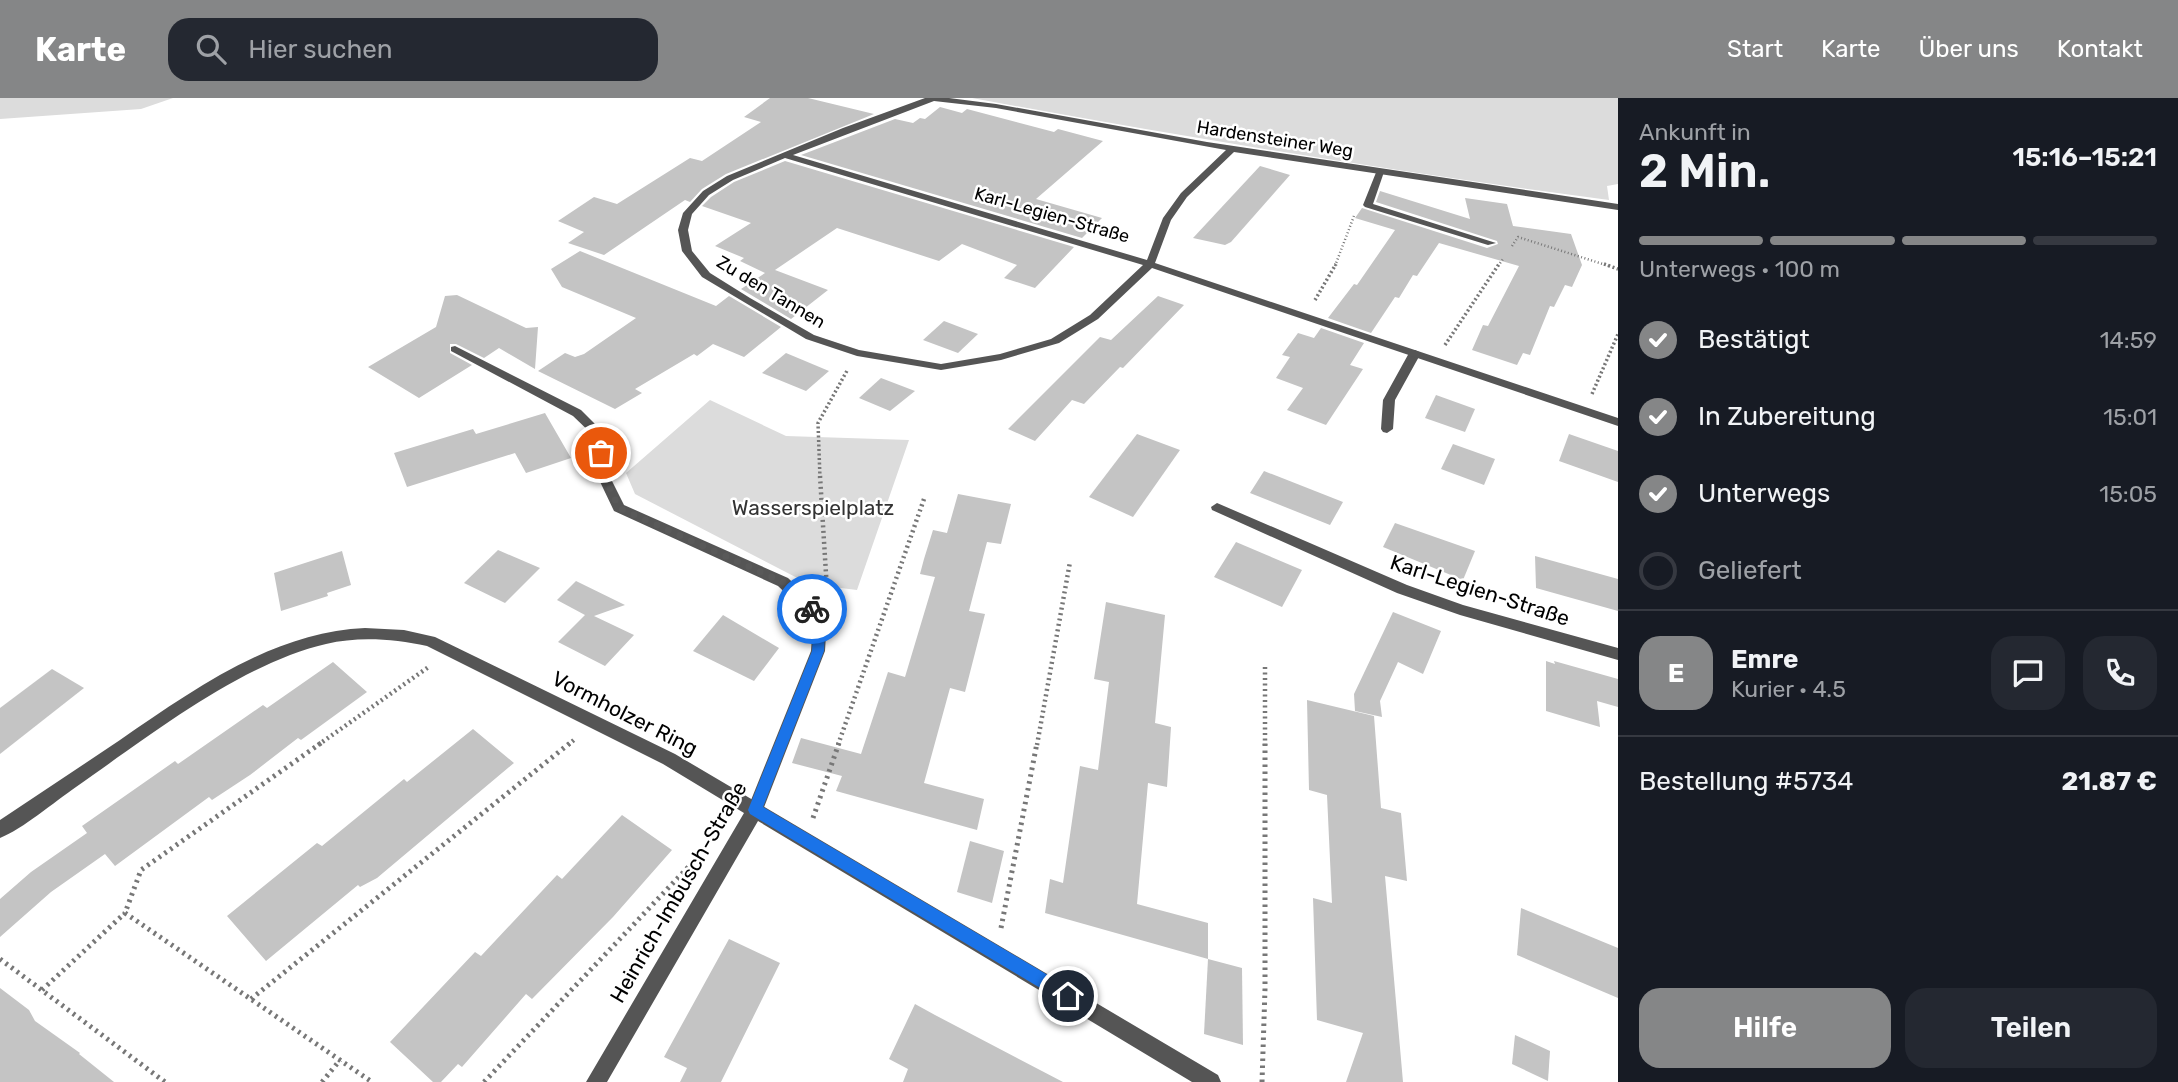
<!DOCTYPE html>
<html lang="de">
<meta charset="utf-8">
<style>
:root{--surface:#171b24;--page:#242831;--text:#f1f3f6;--muted:#9ea1a6;--line:#363941;--accent:#858687}
body{margin:0;font-family:Rubik,sans-serif;background:var(--page);color:var(--text);height:100vh;display:flex;flex-direction:column;font-size:26px;white-space:nowrap}
*{box-sizing:border-box;margin:0}
p{font-size:23px;color:var(--muted)}
.icon{flex:none;width:38px;height:38px;fill:none;stroke:currentColor;stroke-width:2;stroke-linecap:round;stroke-linejoin:round}
.map{position:relative;flex:1;overflow:hidden}
.sheet{display:flex;flex-direction:column;background:var(--surface);width:560px}
.sheet>*{flex:none}
.pin{position:absolute;display:grid;place-items:center;width:60px;height:60px;color:#fff;margin:-30px;border:4px solid #fff;border-radius:50%;box-shadow:0 2px 7px #0007}
.courier{position:absolute;display:grid;place-items:center;width:70px;height:70px;margin:-35px;border:5px solid #1a73e8;border-radius:50%;background:#fff;color:#222;box-shadow:0 2px 9px #0007}
.headline em{font-style:normal;font-weight:600}
.headline div{display:flex;flex-direction:column-reverse}
.headline{display:flex;align-items:center;justify-content:space-between;height:119px;padding:0 21px}
h1{font-size:46px;font-weight:600;line-height:52px}
.bar{display:grid;grid-template-columns:repeat(4,1fr);gap:10px 7px;align-content:center;height:84px;padding:0 21px}
.bar i{height:9px;border-radius:5px;background:var(--line)}
.bar .current{background:var(--accent)}
.bar p{grid-column:span 4}
.line{display:flex;align-items:center;gap:18px;padding:0 21px;border-top:2px solid var(--line)}
.line div{flex:1}
.round{display:grid;place-items:center;flex:none;width:74px;height:74px;border-radius:21px;background:var(--page)}
ol{padding:0 21px;list-style:none}
li{display:flex;align-items:center;gap:21px;height:77px}
li p{margin-inline-start:auto}
li .icon{padding:7px;border-radius:50%;background:var(--accent);color:#fff;stroke-width:4}
li:last-child{color:var(--muted)}
li i{width:38px;height:38px;border:4px solid var(--line);border-radius:50%}
.primary-button{display:flex;gap:14px;margin-top:auto;padding:14px 21px}
.primary-button a{flex:1;height:80px;border-radius:21px;background:var(--accent);color:#fff;font-size:28px;font-weight:600;line-height:80px;text-align:center}
.primary-button a+a{background:var(--page);color:var(--text)}
header{display:flex;align-items:center;gap:42px;box-sizing:border-box;height:98px;padding:0 35px;background:var(--accent);color:#fff}
header strong{font-size:33px}
nav{display:flex;gap:38px;margin-inline-start:auto;font-size:24px}
.search{width:490px;height:63px;background:var(--page);display:flex;align-items:center;gap:18px;box-sizing:border-box;padding:0 24px;border-radius:21px;color:var(--muted);font-size:26px}
main{display:flex;flex:1;min-height:0}
.map>svg:first-child{display:block}
.green{fill:#dcdcdc}
.building{fill:#c4c4c4}
.lines{fill:none;stroke-linecap:round;stroke-linejoin:round}
.path-far3{stroke:#777;stroke-width:2.5;stroke-dasharray:1 2.5;stroke-linecap:butt}
.path-far2{stroke:#777;stroke-width:3.5;stroke-dasharray:2 2.5;stroke-linecap:butt}
.path-far1{stroke:#777;stroke-width:4.5;stroke-dasharray:2 3.5;stroke-linecap:butt}
.path{stroke:#777;stroke-width:5;stroke-dasharray:2.5 4.5;stroke-linecap:butt}
.service{fill:#555;fill-rule:evenodd}
.minor{fill:#555;fill-rule:evenodd}
.route{fill:#1a73e8}
.done{stroke:#595959;stroke-width:7;stroke-dasharray:0 12.6}
.labels{text-anchor:middle;dominant-baseline:central;stroke-width:5;stroke-linejoin:round;paint-order:stroke}
.far-street-label{font-size:18px;fill:#000;stroke:#fff}
.park-label{font-size:21px;fill:#333;stroke:#fff}
.street-label{font-size:21px;fill:#000;stroke:#fff}
</style>
<header>
<strong>Karte</strong>
<div class="search"><svg class="icon" aria-label="search" viewBox="0 0 24 24"><circle cx="10" cy="10" r="6"/><path d="M15 15l6 6"/></svg>Hier suchen</div>
<nav><a>Start</a><a>Karte</a><a>Über uns</a><a>Kontakt</a></nav>
</header>
<main>
<div class="map">
<svg width="1618" height="984" viewBox="0 0 1618 984">
<rect width="100%" height="100%" fill="#fff"/>
<g class="green">
<path d="M0,0H173L141,11L0,21Z"/>
<path d="M972,0H1618V86L1607,88L1609,102C1396,74 1184,39 972,0Z"/>
<path d="M710,302L786,338L909,342L857,492L809,486L635,396L626,375Z"/>
</g>
<g class="building">
<path d="M770,0H808L874,16L726,76L702,91L690,104L685,102L604,157L568,145L584,134L558,123L594,99L617,106L690,60L702,63L761,24L744,19Z"/>
<path d="M940,9L962,15L967,11L1054,34L1058,31L1103,43L1036,101L1102,120L1082,140L801,57L895,21L913,25L920,20L925,21Z"/>
<path d="M785,63L1074,149L1035,190L1004,180L1017,167L962,146L939,163L837,130L775,172L828,192L791,221L741,191L765,175L740,163L744,160L715,148L751,125L702,108L711,99L734,84Z"/>
<path d="M1260,68L1290,77L1231,144L1225,147L1193,140Z"/>
<path d="M1380,93L1470,121L1465,100L1507,106L1513,128L1571,136L1582,167L1572,189L1565,187L1554,209L1550,208L1530,257L1523,255L1517,267L1472,252L1483,227L1488,228L1519,168L1439,145L1417,178L1413,177L1399,200L1395,199L1371,235L1328,220L1354,186L1357,187L1395,132L1355,120L1362,110L1487,150L1498,146L1497,143L1376,104Z"/>
<path d="M580,153L716,208L729,198L781,229L744,259L713,246L697,258L694,256L635,291L642,295L615,311L538,273L565,255L575,259L584,256L636,220L562,189L551,171Z"/>
<path d="M457,197L526,230L538,229L535,271L499,250L484,260L456,246H450V255L472,267L419,300L368,269L436,229L445,198Z"/>
<path d="M1158,198L1184,207L1123,270L1120,269L1084,306L1072,302L1035,343L1008,331L1100,239L1111,242Z"/>
<path d="M944,223L978,236L958,255L923,242Z"/>
<path d="M1321,230L1364,245L1350,267L1363,271L1326,327L1287,312L1303,290L1276,280L1290,259L1282,257L1298,235L1314,240Z"/>
<path d="M786,255L829,273L806,293L762,275Z"/>
<path d="M881,280L915,293L890,313L859,300Z"/>
<path d="M1436,297L1475,311L1465,334L1425,320Z"/>
<path d="M545,315L571,360L526,375L515,355L407,389L394,355L473,331L476,336Z"/>
<path d="M1137,336L1180,352L1133,419L1089,399Z"/>
<path d="M1569,336L1618,353V384L1559,363Z"/>
<path d="M1453,346L1495,361L1484,387L1441,371Z"/>
<path d="M1264,373L1343,404L1330,427L1250,395Z"/>
<path d="M958,396L1011,406L1001,446L987,444L969,513L985,516L965,594L950,590L924,685L984,701L977,732L836,693L842,678L792,665L801,640L861,656L888,574L905,579L935,479L920,476L924,461L933,432L947,435Z"/>
<path d="M1395,425L1475,453L1463,482L1383,449Z"/>
<path d="M1236,444L1302,472L1282,509L1214,479Z"/>
<path d="M498,452L540,470L505,505L464,485Z"/>
<path d="M342,453L351,487L327,495L328,498L281,513L274,475Z"/>
<path d="M1535,458L1618,481V513L1536,490Z"/>
<path d="M576,483L625,507L594,518L634,537L605,568L558,544L585,517L557,502Z"/>
<path d="M1106,504L1165,517L1155,625L1171,629L1167,689L1148,685L1137,806L1208,825V861L1045,815L1050,781L1063,785L1080,668L1098,672L1109,584L1094,581Z"/>
<path d="M1393,514L1441,533L1423,576L1398,564L1380,603L1382,619L1355,613L1354,596Z"/>
<path d="M723,517L779,550L754,583L693,553Z"/>
<path d="M1546,563L1555,566L1554,563L1618,581V609L1597,603L1600,629L1546,613Z"/>
<path d="M333,564L367,594L301,642L298,640L250,677L212,702L209,699L115,768L105,756L51,794L0,839V801L31,774L87,735L82,728L175,663L178,666L263,607L267,610Z"/>
<path d="M52,571L84,590L0,656V610Z"/>
<path d="M1307,602L1374,618L1381,710L1401,715L1407,783L1385,778L1403,984H1346L1363,935L1317,922L1313,800L1332,805L1327,697L1309,692Z"/>
<path d="M473,631L514,665L377,780L360,789L358,787L266,863L227,818L317,745L322,748L404,681L407,684Z"/>
<path d="M622,717L672,752L613,819L532,901L526,896L462,969L458,966L441,984H433L390,944L475,854L481,858L557,777L562,781Z"/>
<path d="M970,743L1004,753L992,805L957,794Z"/>
<path d="M1521,810L1618,850V900L1517,857Z"/>
<path d="M729,841L780,865L721,984H680L687,970L664,959Z"/>
<path d="M1208,861L1242,870L1243,947L1204,936Z"/>
<path d="M0,890L29,912L35,923L80,955L79,956L114,984H0Z"/>
<path d="M915,906L935,917L1063,984H903L908,971L889,961Z"/>
<path d="M1515,937L1550,953L1548,983L1512,966Z"/>
</g>
<g class="lines">
<g class="path-far3">
<path d="M1512,148L1518,139L1609,168"/>
<path d="M1335,168L1354,118"/>
<path d="M1498,168L1503,161"/>
</g>
<g class="path-far2">
<path d="M1604,166L1618,171"/>
<path d="M1315,202L1336,166"/>
<path d="M1445,247L1499,166"/>
<path d="M1592,296L1618,236"/>
<path d="M820,380L818,325L848,271"/>
</g>
<g class="path-far1">
<path d="M820,378L827,492"/>
<path d="M1265,569V647"/>
<path d="M318,647L430,568"/>
<path d="M568,647L575,641"/>
<path d="M838,647L924,401"/>
<path d="M1037,647L1070,464"/>
</g>
<g class="path">
<path d="M321,645L141,772L125,815L372,984"/>
<path d="M813,720L839,645"/>
<path d="M1001,830L1037,645"/>
<path d="M0,861L165,984"/>
<path d="M42,892L125,815"/>
<path d="M251,901L570,645"/>
<path d="M322,984L340,962"/>
<path d="M484,984L693,764"/>
<path d="M1262,984L1265,891V645"/>
</g>
<g class="service">
<path d="M1377,72L1384,74L1373,106L1496,145L1488,147L1365,109L1363,107Z"/>
<path d="M455,248L581,312L609,340L605,369L624,407L788,480L825,515L827,519L825,553L761,717L755,719L749,717L747,712L811,553L813,521L778,488L614,413L593,369L597,341L573,318L451,253V249Z"/>
<path d="M1415,252L1421,255L1395,302L1393,331L1387,335L1383,334L1381,331L1383,302L1409,255Z"/>
</g>
<g class="minor">
<path d="M925,0H949L996,6L1207,44L1618,106V112L1234,54L1187,99L1171,122L1155,165L1618,320V328L1152,170L1098,221L1059,245L1001,262L941,272L857,258L806,241L702,179L682,153L678,132L683,115L703,93L727,78L843,30ZM934,3L996,10L1226,52L1181,95L1163,120L1147,162L793,57ZM785,60L1143,167L1090,217L1051,241L1000,256L941,266L859,252L814,237L750,200L710,175L692,153L688,132L692,116L709,97L733,82Z"/>
<path d="M1217,405L1407,487L1463,507L1618,550V562L1460,517L1397,495L1212,412L1211,409Z"/>
<path d="M365,530L404,532L435,539L675,656L1218,977L1221,984H1192L758,723L607,984H586L744,715L663,666L427,548C394,541 359,538 326,546C240,566 148,639 76,689C54,704 23,731 0,740V722C40,695 80,669 120,642C193,592 273,534 365,530Z"/>
</g>
</g>
<path class="route" d="M812,507L826,519L824,553L763,709L1073,892L1075,898L1073,903L1068,905L1062,903L750,716L748,712L812,553L814,520L806,511Z"/>
<g class="lines">
<path class="done" d="M601,355L600,369L619,410L783,484L812,511"/>
</g>
<g class="labels">
<g class="far-street-label">
<text transform="translate(1275 41) rotate(9)">Hardensteiner Weg</text>
<text transform="translate(1052 117) rotate(16)">Karl-Legien-Straße</text>
<text transform="translate(771 194) rotate(31)">Zu den Tannen</text>
</g>
<g class="park-label">
<text x="813" y="409">Wasserspielplatz</text>
</g>
<g class="street-label">
<text transform="translate(1480 492) rotate(18)">Karl-Legien-Straße</text>
<text transform="translate(625 615) rotate(27)">Vormholzer Ring</text>
<text transform="translate(678 794) rotate(-60)">Heinrich-Imbusch-Straße</text>
</g>
</g>
</svg>
<div class="pin" style="left:601px;top:355px;background:#ea580c"><svg class="icon" aria-label="bag" viewBox="0 0 24 24"><path d="M5 8h14l-1 12H6zM9 8a3 3 0 0 1 6 0"/></svg></div>
<div class="pin" style="left:1068px;top:898px;background:#1f2937"><svg class="icon" aria-label="home" viewBox="0 0 24 24"><path d="M3 11l9-7 9 7M6 9v11h12V9"/></svg></div>
<div class="courier" style="left:812px;top:511px"><svg class="icon" aria-label="bike" viewBox="0 0 24 24"><circle cx="6" cy="16" r="4"/><circle cx="18" cy="16" r="4"/><path d="M6 16l4-8h5l3 8M10 8l3 8H6M13 5h3"/></svg></div>
</div>
<section class="sheet">
<div class="headline"><div><h1>2 Min.</h1><p>Ankunft in</p></div><em>15:16–15:21</em></div>
<div class="bar"><i class="current"></i><i class="current"></i><i class="current"></i><i></i><p>Unterwegs · 100 m</p></div>
<ol>
<li><svg class="icon" aria-label="check" viewBox="0 0 24 24"><path d="M5 12l5 5 9-10"/></svg>Bestätigt<p>14:59</p></li>
<li><svg class="icon" aria-label="check" viewBox="0 0 24 24"><path d="M5 12l5 5 9-10"/></svg>In Zubereitung<p>15:01</p></li>
<li><svg class="icon" aria-label="check" viewBox="0 0 24 24"><path d="M5 12l5 5 9-10"/></svg>Unterwegs<p>15:05</p></li>
<li><i></i>Geliefert</li>
</ol>
<div class="line" style="height:126px"><b class="round" style="background:var(--accent);color:#fff">E</b><div><b>Emre</b><p>Kurier · 4.5</p></div><a class="round"><svg class="icon" aria-label="chat" viewBox="0 0 24 24"><path d="M4 5h16v11H9l-5 4z"/></svg></a><a class="round"><svg class="icon" aria-label="phone" viewBox="0 0 24 24"><path d="M5 4h4l2 5-3 2q2 4 5 5l2-3 5 2v4C11 20 4 13 5 4z"/></svg></a></div>
<div class="line" style="height:91px"><div>Bestellung #5734</div><b>21.87 €</b></div>
<div class="primary-button"><a>Hilfe</a><a>Teilen</a></div>
</section>
</main>
